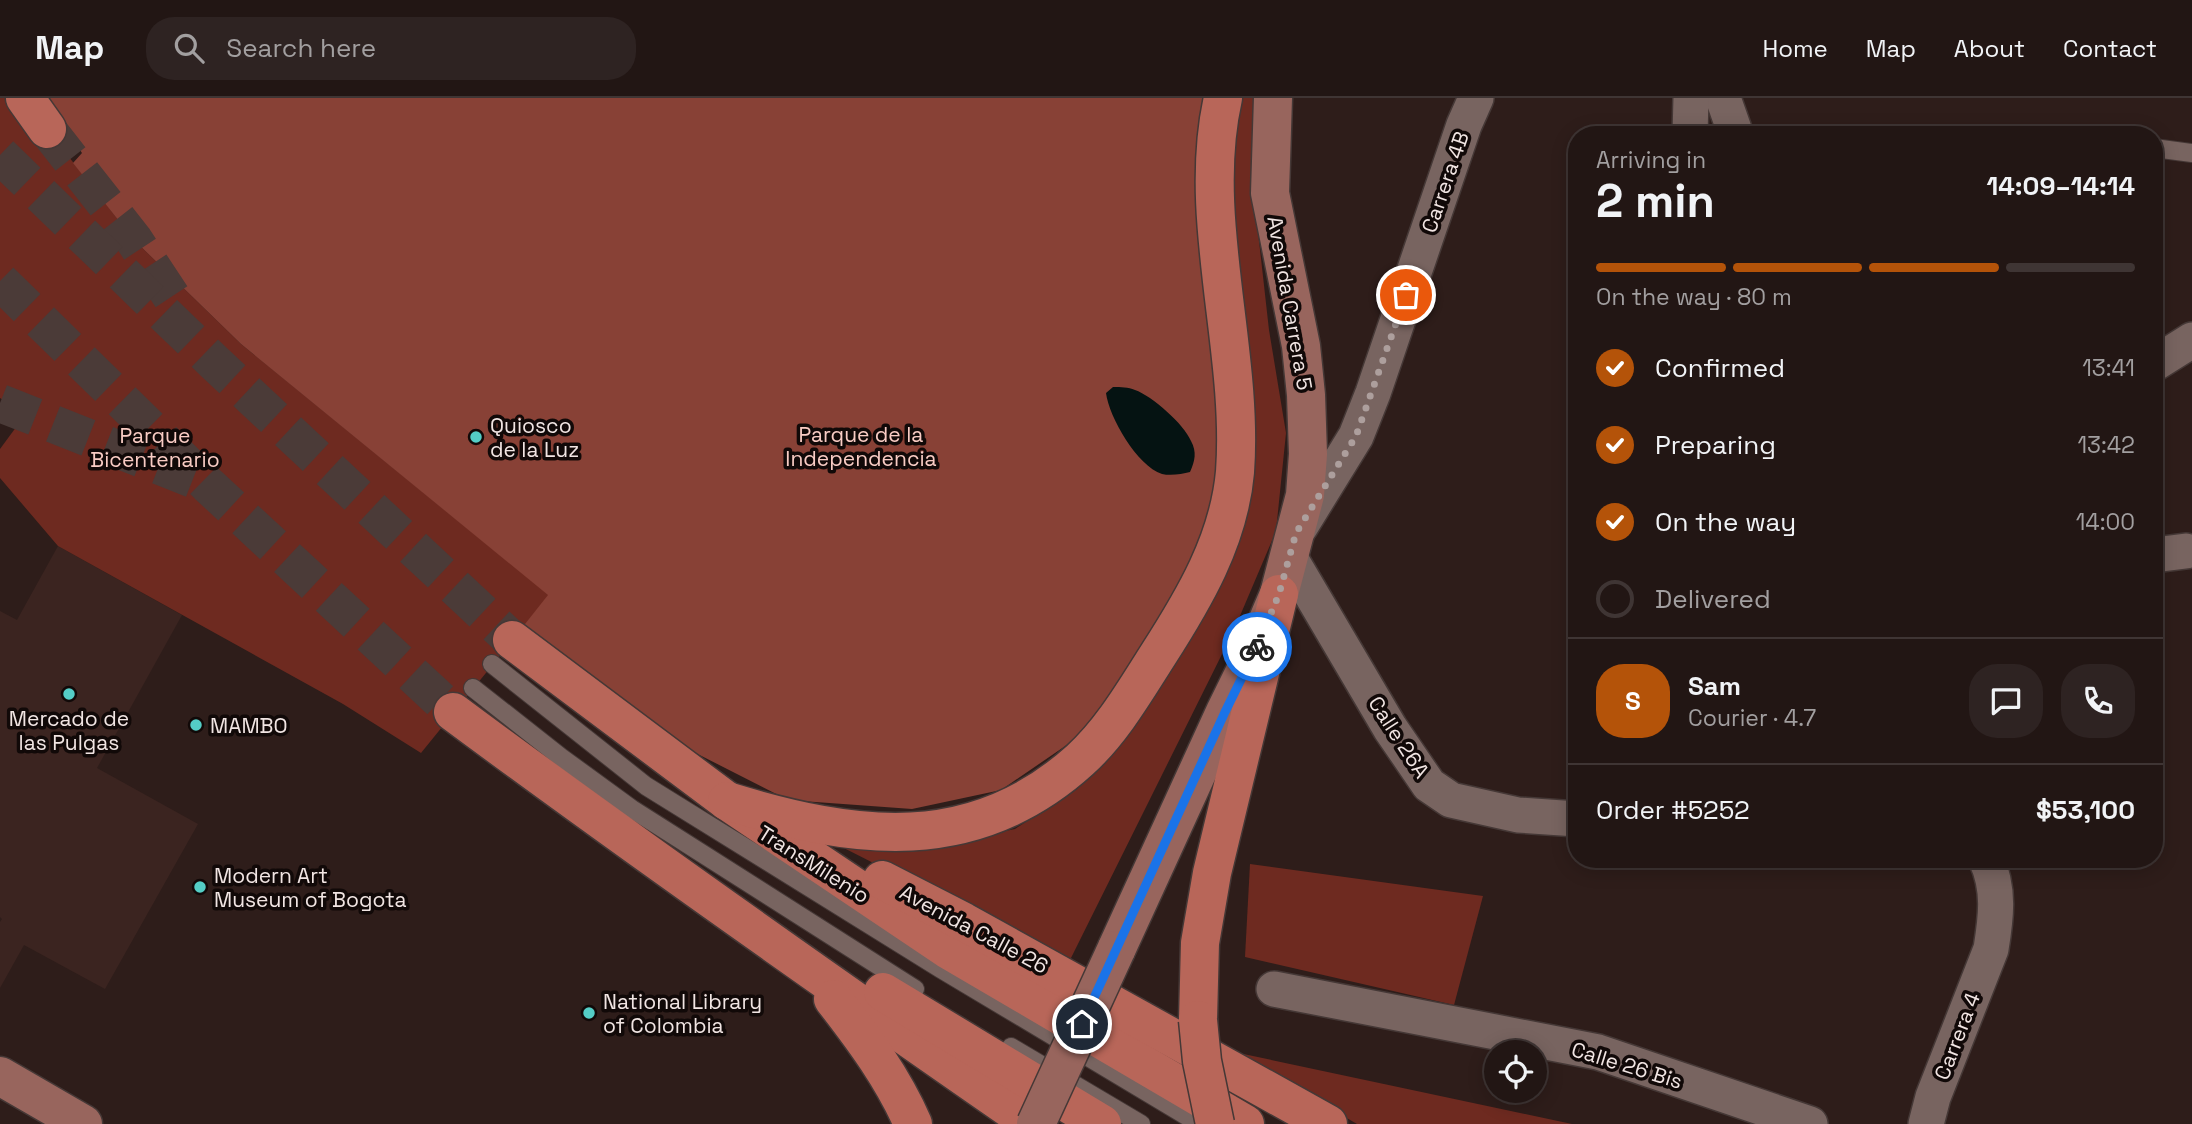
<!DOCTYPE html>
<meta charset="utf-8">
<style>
:root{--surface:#221614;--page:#2e2322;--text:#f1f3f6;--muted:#a29fa0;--line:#3f3534;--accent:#b45309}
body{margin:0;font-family:"Space Grotesk",sans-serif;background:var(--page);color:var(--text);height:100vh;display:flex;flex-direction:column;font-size:26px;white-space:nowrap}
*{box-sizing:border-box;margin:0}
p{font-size:23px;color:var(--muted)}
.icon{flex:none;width:38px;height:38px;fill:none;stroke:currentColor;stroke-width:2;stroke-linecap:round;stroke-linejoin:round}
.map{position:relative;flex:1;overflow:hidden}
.side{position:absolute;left:1568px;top:28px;width:595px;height:742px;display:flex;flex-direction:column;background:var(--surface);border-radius:28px;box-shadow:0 4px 18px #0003,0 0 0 2px var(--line)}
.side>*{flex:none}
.controls{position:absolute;left:1484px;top:942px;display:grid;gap:14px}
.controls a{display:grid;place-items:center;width:63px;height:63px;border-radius:50%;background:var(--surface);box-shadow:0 4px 18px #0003,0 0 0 2px var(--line);font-size:35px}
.pin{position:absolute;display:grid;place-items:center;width:60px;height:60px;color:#fff;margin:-30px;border:4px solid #fff;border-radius:50%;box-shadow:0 2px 7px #0007}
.courier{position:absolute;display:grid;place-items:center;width:70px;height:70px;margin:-35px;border:5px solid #1a73e8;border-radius:50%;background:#fff;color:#222;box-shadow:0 2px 9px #0007}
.summary em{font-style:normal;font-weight:700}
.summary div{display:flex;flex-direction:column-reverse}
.summary{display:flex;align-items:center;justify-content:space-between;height:119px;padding:0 28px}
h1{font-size:46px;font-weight:700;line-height:52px}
.bar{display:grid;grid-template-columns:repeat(4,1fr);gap:10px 7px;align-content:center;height:84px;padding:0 28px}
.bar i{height:9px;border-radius:5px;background:var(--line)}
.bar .selected{background:var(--accent)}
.bar p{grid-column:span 4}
.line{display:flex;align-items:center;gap:18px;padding:0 28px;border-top:2px solid var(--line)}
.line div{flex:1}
.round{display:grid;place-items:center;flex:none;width:74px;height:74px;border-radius:28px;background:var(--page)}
ol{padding:0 28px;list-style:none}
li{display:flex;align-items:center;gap:21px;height:77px}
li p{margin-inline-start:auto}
li .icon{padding:7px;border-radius:50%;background:var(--accent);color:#fff;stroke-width:4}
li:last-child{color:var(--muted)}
li i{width:38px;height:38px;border:4px solid var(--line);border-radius:50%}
header{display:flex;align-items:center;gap:42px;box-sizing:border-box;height:98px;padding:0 35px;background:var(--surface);border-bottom:2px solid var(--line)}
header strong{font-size:33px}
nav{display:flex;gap:38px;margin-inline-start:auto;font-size:24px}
.search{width:490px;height:63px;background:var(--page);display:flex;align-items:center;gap:18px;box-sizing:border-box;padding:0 24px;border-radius:28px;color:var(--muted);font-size:26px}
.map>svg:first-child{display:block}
.built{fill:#3b2420}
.green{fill:#6e2a20}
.forest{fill:#884136}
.water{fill:#051312}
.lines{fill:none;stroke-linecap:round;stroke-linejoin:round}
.primary-tunnel{stroke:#4b3b38;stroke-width:38;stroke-dasharray:38 19;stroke-linecap:butt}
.lane-casing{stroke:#453836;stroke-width:20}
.street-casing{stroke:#453836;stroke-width:38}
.secondary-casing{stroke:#453836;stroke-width:41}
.primary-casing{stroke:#453836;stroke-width:41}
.lane{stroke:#786460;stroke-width:18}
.street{stroke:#786460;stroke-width:35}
.secondary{stroke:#98655d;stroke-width:38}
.primary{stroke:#b86659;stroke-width:38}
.secondary-bridge-casing{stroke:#453836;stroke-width:41;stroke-linecap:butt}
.primary-bridge-casing{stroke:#453836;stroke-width:41;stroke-linecap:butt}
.secondary-bridge{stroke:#98655d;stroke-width:38}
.primary-bridge{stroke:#b86659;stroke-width:38}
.done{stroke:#ad9f9d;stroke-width:7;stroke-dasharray:0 12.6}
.route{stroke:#1a73e8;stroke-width:9}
.poi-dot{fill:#54cdc6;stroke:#110908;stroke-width:2.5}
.labels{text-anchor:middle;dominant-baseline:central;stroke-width:7;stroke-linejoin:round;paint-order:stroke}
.street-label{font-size:21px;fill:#f1e5e3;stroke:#110908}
.poi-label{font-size:21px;fill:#f1e5e3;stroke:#110908;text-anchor:start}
.park-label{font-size:21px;fill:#f9ccc4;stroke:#110908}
</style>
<header>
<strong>Map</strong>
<div class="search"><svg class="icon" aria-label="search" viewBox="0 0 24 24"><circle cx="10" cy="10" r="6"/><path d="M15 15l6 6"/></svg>Search here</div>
<nav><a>Home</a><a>Map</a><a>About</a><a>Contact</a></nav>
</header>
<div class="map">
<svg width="2192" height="1026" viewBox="0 0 2192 1026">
<rect width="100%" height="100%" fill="#2e1d1a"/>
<path class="built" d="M58,448L182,517L97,670L198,726L105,891L24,847L0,890V824L2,821L0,819V513L17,522Z"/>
<g class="green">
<path d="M0,0H25L47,31L134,142L241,246L549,497L421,655L343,606L58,448L0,380V351L25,317L0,300Z"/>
<path d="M1237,0H1256L1254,98L1269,232L1286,335L1276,433L1234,532L1069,864L832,744L920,750L1015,731L1077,691L1113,647L1227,143Z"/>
<path d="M1250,766L1483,798L1454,907L1245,859Z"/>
<path d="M1234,954L1572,1026H1357Z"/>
</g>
<path class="forest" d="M45,0H1206L1224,351L1211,415L1186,481L1126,577L1074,642L1001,692L912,711L788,702L678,646L521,531L548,497L241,246L134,142L73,65L82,55Z"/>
<path class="water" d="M1113,289C1121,289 1128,289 1135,292C1152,298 1184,326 1191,343C1197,354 1195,363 1190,374C1182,376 1171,378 1162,376C1137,368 1109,319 1106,295Z"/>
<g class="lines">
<g class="primary-tunnel">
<path d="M47,31L134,142L177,207"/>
<path d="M0,57L215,265L512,542"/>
<path d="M0,183L208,387L453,614"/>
<path d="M0,305L193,381"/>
</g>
<defs>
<g id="lane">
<path d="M2154,50L2192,55"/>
<path d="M492,566L646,688L941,871L1200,1026"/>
<path d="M473,590L562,660L632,711L915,891"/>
<path d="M1011,949L1141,1026"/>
</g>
<g id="street">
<path d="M1723,0L1736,37"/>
<path d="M1690,37L1691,0"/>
<path d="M2154,266L2192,242"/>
<path d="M1300,429L1356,338L1373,295L1464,27L1476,0"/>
<path d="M2154,457L2186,453"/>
<path d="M1290,460L1390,630L1429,687L1451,702L1518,717L1577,721"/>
<path d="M1274,891L1598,954L1810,1026"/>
<path d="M1926,1026L1933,999L1991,851C1996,820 2000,791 1986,761"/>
</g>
<g id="secondary">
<path d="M1116,852L1225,614L1254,555L1279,496L1305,397L1308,356L1306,297L1301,248L1270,95L1273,0"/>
<path d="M0,978L83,1026"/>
</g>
<g id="primary">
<path d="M25,0L47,31"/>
<path d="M512,542L727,703L947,851L1245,1026"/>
<path d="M453,614C643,755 837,891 1032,1026"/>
<path d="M727,703C855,742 973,759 1080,662C1112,633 1135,593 1158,557C1194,501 1229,442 1235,374C1244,252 1196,119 1223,0"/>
<path d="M882,782L964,824L1328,1026"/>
<path d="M883,894L1102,1026"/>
<path d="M833,901C864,941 893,980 913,1026"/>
<path d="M1198,922L1200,845L1212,775L1279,496"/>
</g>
</defs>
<use href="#lane" class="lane-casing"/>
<use href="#street" class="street-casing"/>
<use href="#secondary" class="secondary-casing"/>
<use href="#primary" class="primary-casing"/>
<use href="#lane" class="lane"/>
<use href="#street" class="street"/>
<use href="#secondary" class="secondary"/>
<use href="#primary" class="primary"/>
<defs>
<path id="secondary-bridge" d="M1036,1026L1116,852"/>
<path id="primary-bridge" d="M1198,922L1202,963L1215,1026"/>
</defs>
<use href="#secondary-bridge" class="secondary-bridge-casing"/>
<use href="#primary-bridge" class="primary-bridge-casing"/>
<use href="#secondary-bridge" class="secondary-bridge"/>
<use href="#primary-bridge" class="primary-bridge"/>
</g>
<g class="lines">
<path class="done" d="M1257,549L1279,496L1296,435L1356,338L1406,197"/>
<path class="route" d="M1082,926L1225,614L1257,549"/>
</g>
<g class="poi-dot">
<circle cx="476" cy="339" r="7"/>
<circle cx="69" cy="596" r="7"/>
<circle cx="196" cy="627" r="7"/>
<circle cx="200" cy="789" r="7"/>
<circle cx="589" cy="915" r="7"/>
</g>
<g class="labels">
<g class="street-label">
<text transform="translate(1445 84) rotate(-71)">Carrera 4B</text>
<text transform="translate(1290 205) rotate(80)">Avenida Carrera 5</text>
<text transform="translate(1399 639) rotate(57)">Calle 26A</text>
<text transform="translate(814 766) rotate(32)">TransMilenio</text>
<text transform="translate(974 831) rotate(28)">Avenida Calle 26</text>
<text transform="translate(1957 938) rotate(-69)">Carrera 4</text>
<text transform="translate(1627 967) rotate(17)">Calle 26 Bis</text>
</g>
<g class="poi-label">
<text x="490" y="327">Quiosco<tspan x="490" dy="24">de la Luz</tspan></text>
<text x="69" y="620" text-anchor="middle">Mercado de<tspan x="69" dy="24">las Pulgas</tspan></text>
<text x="210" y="627">MAMBO</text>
<text x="214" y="777">Modern Art<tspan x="214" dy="24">Museum of Bogota</tspan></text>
<text x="603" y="903">National Library<tspan x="603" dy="24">of Colombia</tspan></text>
</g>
<g class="park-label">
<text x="861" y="336">Parque de la<tspan x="861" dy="24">Independencia</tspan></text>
<text x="155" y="337">Parque<tspan x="155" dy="24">Bicentenario</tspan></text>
</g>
</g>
</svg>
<div class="controls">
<a><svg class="icon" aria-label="locate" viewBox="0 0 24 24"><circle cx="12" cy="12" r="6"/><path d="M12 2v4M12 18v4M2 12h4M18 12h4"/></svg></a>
</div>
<div class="pin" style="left:1406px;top:197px;background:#ea580c"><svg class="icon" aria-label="bag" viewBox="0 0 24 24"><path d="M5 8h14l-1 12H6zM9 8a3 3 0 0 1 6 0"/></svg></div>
<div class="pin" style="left:1082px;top:926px;background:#1f2937"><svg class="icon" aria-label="home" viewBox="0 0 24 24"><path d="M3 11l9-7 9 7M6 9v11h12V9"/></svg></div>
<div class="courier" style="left:1257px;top:549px"><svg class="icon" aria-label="bike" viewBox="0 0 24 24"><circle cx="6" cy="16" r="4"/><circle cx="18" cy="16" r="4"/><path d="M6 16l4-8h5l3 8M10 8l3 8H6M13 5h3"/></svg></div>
<section class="side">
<div class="summary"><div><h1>2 min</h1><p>Arriving in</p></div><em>14:09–14:14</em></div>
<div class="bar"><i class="selected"></i><i class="selected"></i><i class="selected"></i><i></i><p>On the way · 80 m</p></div>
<ol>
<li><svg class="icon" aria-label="check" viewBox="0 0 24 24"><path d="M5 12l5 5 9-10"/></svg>Confirmed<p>13:41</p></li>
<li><svg class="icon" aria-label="check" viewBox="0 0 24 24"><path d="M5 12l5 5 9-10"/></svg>Preparing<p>13:42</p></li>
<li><svg class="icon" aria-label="check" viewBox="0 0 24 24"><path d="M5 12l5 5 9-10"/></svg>On the way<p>14:00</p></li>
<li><i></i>Delivered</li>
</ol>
<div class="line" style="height:126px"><b class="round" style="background:var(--accent);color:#fff">S</b><div><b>Sam</b><p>Courier · 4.7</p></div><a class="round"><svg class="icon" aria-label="chat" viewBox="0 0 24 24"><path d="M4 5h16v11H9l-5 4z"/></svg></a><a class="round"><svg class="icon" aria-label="phone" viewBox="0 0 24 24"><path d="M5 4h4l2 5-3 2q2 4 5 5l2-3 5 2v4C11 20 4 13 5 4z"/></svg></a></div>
<div class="line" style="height:91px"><div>Order #5252</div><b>$53,100</b></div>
</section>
</div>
